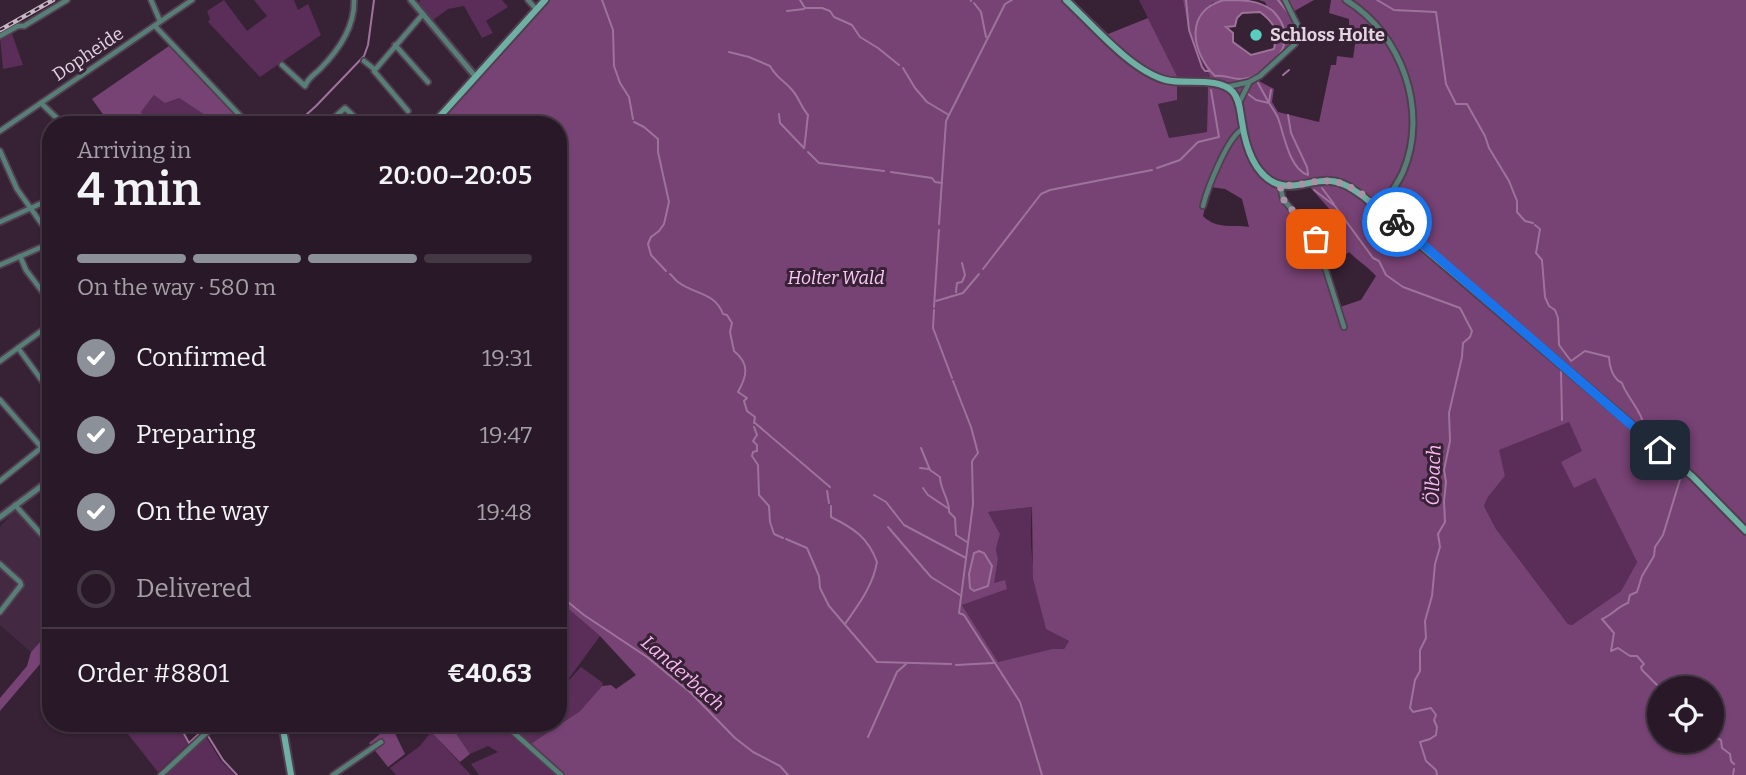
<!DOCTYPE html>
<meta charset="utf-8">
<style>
:root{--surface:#291928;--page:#312230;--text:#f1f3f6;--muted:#a5a0a8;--line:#453845;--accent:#8c9099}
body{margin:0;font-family:Bitter,serif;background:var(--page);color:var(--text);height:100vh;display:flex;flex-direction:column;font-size:26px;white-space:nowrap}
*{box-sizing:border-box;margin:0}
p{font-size:23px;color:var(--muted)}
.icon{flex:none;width:38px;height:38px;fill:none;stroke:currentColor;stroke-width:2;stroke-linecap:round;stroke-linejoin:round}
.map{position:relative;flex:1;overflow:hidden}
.side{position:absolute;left:42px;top:116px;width:525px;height:616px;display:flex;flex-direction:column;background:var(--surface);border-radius:28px;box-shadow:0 2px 5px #0004,0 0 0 2px var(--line)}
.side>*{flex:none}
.fabs{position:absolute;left:1647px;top:676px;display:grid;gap:14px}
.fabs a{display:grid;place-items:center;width:77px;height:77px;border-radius:50%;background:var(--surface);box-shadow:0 2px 5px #0004,0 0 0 2px var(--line);font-size:35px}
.pin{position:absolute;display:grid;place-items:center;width:60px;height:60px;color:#fff;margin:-30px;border-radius:14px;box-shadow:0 4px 10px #0006}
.courier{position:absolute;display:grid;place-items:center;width:70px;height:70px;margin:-35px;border:5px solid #1a73e8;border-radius:50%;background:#fff;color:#222;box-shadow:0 2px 9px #0007}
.summary em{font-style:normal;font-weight:600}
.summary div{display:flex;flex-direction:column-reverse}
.summary{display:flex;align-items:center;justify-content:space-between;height:119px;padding:0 35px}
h1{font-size:46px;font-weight:600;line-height:52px}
.bar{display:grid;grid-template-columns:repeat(4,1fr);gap:10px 7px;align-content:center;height:84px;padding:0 35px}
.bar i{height:9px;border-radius:5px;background:var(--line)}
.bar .on{background:var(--accent)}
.bar p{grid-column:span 4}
.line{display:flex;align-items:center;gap:18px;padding:0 35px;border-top:2px solid var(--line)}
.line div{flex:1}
ol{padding:0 35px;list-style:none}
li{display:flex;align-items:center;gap:21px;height:77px}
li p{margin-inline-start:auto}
li .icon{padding:7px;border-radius:50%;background:var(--accent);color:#fff;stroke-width:4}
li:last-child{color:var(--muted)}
li i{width:38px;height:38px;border:4px solid var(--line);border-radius:50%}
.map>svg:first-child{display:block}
.built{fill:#442942}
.green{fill:#5a2e58}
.forest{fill:#774274;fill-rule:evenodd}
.water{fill:#804a7d;stroke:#9e739b;stroke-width:2;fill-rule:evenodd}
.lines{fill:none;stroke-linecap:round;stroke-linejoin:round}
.stream{stroke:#9e739b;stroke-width:2}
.minor-casing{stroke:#533e51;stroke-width:8}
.tertiary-casing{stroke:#533e51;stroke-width:9}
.secondary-casing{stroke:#533e51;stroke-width:10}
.minor{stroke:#577f78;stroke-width:4.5}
.tertiary{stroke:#577f78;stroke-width:5}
.secondary{stroke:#6fb0a5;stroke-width:6}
.rail-casing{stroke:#c7b7c5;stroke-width:4.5}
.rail{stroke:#372135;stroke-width:2;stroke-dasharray:5;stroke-linecap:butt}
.done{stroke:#a795a5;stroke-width:7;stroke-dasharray:0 12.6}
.route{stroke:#1a73e8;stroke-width:9}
.poi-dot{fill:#5acebd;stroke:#372135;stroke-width:2.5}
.labels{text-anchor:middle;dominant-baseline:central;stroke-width:6;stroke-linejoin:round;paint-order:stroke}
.poi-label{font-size:18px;font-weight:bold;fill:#e3d4e1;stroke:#372135;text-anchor:start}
.street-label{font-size:18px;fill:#e3d4e1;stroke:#372135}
.park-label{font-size:18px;font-style:italic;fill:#fccbf7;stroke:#372135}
.water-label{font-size:19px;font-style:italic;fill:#fbbaf5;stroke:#372135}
</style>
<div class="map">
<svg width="1746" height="775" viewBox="0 0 1746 775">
<rect width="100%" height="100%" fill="#372135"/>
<g class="built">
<path d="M1177,86H1208L1207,132L1169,138L1158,104L1177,100Z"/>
<path d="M15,510L51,549V630L31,652L0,625V568L14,581L16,574L0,560V527Z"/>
</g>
<g class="green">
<path d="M224,0L247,31L267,16L254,0H294L298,10L308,4L321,35L260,77L208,22L210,19L207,11Z"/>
<path d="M420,0H502L508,7L486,21L493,33L482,38L464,6L448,9L433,20L419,4Z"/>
<path d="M1139,0H1183L1188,30L1210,78H1178Z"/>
<path d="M11,31L23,65L3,69L0,37Z"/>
<path d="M154,95L179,98L217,122L219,124L212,119L195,124H177L179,120L167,114L158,124H150L141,112Z"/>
<path d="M1569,421L1583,452L1574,487L1595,478L1637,562L1621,591L1572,625L1568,624L1496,529L1484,506L1488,497L1505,476L1498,450Z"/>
<path d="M1032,507C1028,551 1035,587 1046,628L1069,641L1064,649H1052L998,663L962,605L1007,588L993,584L998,559L996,549L1000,534L988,512Z"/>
<path d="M558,600L600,636L570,677L558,688Z"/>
<path d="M581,667L603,683L602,686L580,711L529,745L510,727L515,723H558V692Z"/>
<path d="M111,723H177L188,744L158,772L124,729Z"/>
<path d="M463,723H501L558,775H479L471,764L498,752L488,746L470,754L455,732Z"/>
<path d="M431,732L471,775H396L390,768L420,746Z"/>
<path d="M206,737L221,761L235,775H165Z"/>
</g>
<g class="forest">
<path d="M550,0H1073L1108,34L1148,18L1178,78L1210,77L1188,29L1183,0H1224L1212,3L1195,32L1208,69L1215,76C1230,73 1241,83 1255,74L1259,81L1274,89L1272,102L1278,112L1319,122L1331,65H1336L1337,56L1353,58L1357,32L1349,30V19L1329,13L1331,0H1746V775H563L529,745L580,711L602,686L611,685L616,689L636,675L600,636L558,600V124H439L449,110ZM1177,86L1208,87L1207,132L1169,138L1158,104L1177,100ZM1309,186L1340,221L1317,234L1285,199L1283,189ZM1210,187L1225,189L1242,199L1249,227C1232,224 1217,230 1203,216ZM1349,252C1358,261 1367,266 1376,276L1361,300L1340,307L1327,268ZM1569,422L1582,451L1561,462L1574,488L1595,478L1637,562L1621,591L1572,625L1568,624L1496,529L1484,506L1488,497L1505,476L1499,450ZM1032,507L1033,579L1046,629L1069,641L1064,649H1052L998,662L962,605L1007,589L1005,580L994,583L998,559L996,549L1000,534L988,512ZM1659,688H1712V740H1659Z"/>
<path d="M1259,0H1314L1291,13C1299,33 1295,45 1277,57L1284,45L1265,2Z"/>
<path d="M169,46L234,114L235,121L232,124H219L179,98L165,103L154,95L141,112L150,124H110L92,99Z"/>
<path d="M51,630V661L46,657L0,711V698L27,666L31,652Z"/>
<path d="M435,723H463L455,732L470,754L460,762L431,732Z"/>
<path d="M391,725L405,754L388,767L369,743Z"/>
</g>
<g class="water">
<path d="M1224,0C1244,0 1259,0 1273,11C1281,20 1284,25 1285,37L1281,40L1284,45C1280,59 1257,79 1242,79C1232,80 1226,74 1215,76C1191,52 1184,11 1224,0ZM1260,12C1276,24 1278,31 1274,49L1251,55L1233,42V33L1226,27L1235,26L1237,18L1242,13Z"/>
<path d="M979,551L984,553L992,566L988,586L974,591L970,588L969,574L974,553Z"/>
</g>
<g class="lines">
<g class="stream">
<path d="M602,0L613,30L614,66L620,83L629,97L633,119"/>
<path d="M800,0L805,8H822L830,11L834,17L852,25L860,37L878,48L899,65"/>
<path d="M971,0V1"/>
<path d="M1186,0L1189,30L1202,67L1205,71H1209"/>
<path d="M1278,0L1291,16"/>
<path d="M1377,0L1394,10L1436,12L1446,84L1456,104H1467L1485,136L1489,148L1509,181L1517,201V212L1525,221L1533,223"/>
<path d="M974,3L981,12L986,37"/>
<path d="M787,11L804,9"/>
<path d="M1293,21L1295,28"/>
<path d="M729,52L749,57L770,66C778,80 784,80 793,91C799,98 801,107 808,115C807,122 805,145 804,148"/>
<path d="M903,68L915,88L927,102L949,115"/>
<path d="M1283,75L1289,70"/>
<path d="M1258,83L1269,103"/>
<path d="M1248,94L1256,100L1269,103C1272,108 1276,113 1278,118C1284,134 1289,169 1308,175"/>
<path d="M1269,102L1271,90"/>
<path d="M779,114L780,123L804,148"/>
<path d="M1288,115L1291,133L1307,167L1308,174"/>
<path d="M634,122L644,127L658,139V152L669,202L664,224L659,231L651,237L648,244L651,255L666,271"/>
<path d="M296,124L316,106L364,56L368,45L374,0"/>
<path d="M808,152L819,163L884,171"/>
<path d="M1157,168L1180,160L1198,142L1219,137L1211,90"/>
<path d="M891,172L932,178L935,182L942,183"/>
<path d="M1322,188L1334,204"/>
<path d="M1314,190L1335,206L1373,258L1379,261L1386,275L1403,287L1460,308L1472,331L1470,337L1463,343L1462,357L1449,413L1450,441L1444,470L1446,482L1444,501L1445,522L1438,534L1440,547L1435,564L1432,596L1425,621L1426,638L1420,650V671L1415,680L1410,708L1413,712L1431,708L1436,715L1434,720L1437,727L1436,735L1430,739L1420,742L1426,761L1436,770L1437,775"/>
<path d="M939,224L946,121L1005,4L1012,0"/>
<path d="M1535,225L1540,229L1536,253L1542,260L1545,297L1549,306L1555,310L1558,318L1559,345L1571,361L1585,351L1609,357C1609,366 1613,379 1622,383C1626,396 1643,413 1643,424"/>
<path d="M983,269L1041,194L1050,190L1152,170"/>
<path d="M670,274C673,276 675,280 678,282C693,294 715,292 723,314L727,315L732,323L730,332L734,351C750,364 747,376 738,392L747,398L744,401L747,411L755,417L754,423"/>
<path d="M956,292L957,283L962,282L965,275L962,263"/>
<path d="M936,301L963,293L979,274"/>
<path d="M934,307L939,230"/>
<path d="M934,310L933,328L952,378"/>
<path d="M1561,369L1562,420"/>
<path d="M953,381L971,427L978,453L972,461L973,504L959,613L964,615L1020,702L1042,775"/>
<path d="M755,423L830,487"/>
<path d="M754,427L757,435L753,441L757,445V451L753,452L752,456L758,465L759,495L769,506L770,522L774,534L783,538"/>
<path d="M1642,428L1681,461"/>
<path d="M921,448L930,470L940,477C940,490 950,500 949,512L955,518L956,535L967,542"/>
<path d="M920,468L929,469"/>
<path d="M923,488L928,495L949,509"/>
<path d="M827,491L829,503"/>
<path d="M874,495L886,502L904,525L966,558"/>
<path d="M831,506V517C853,528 868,537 877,562C873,586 858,605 845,624"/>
<path d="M888,527L931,577L960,595"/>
<path d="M786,539L807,548L819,576L820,588L829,606L877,662L951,664"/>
<path d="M558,594L584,615L647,657L690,692L735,738L753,752L780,766L788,775"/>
<path d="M956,665L993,663"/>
<path d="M1660,688L1642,670L1641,667L1644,664L1637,656H1630L1618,648L1611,651L1614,633L1602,619C1612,615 1617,607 1628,603L1630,595L1637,592L1642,576L1654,556L1655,547L1663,535L1682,473"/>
<path d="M178,723L189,743L203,730"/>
<path d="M208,736L223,760L237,775"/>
<path d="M1712,736L1721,740L1722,748L1730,754L1731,761L1734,764"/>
<path d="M868,737L897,672L906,664"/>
<path d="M1733,775L1734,769"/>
</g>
<defs>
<g id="minor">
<path d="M151,0L160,21"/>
<path d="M528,0L536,9"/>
<path d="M155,26L248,124"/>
<path d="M0,36L18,26H24L67,0"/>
<path d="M395,45L428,82"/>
<path d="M364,61L374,69"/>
<path d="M282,65L305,86C308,78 314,75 320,69C339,50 355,27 354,0"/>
<path d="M1227,87L1249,82L1260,76L1295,44L1298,26L1285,0"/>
<path d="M41,103L63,124"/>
<path d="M1239,103L1249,83"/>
<path d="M408,111L374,71L423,14"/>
<path d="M327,124L345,108L362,124"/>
<path d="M0,131L192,0"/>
<path d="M0,151L17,189L51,237"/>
<path d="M1280,185L1283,199L1316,239L1344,327"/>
<path d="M1203,206C1207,190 1228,135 1243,129"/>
<path d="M0,222L51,199"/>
<path d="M20,256L26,270L51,303"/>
<path d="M0,265L51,243"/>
<path d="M44,329L51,339"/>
<path d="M18,348L43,382"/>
<path d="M0,361L51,324"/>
<path d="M0,400L51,458"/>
<path d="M0,481L51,440"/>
<path d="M15,505L42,535"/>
<path d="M0,564L20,582L21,585L0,612"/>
<path d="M503,723L561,775"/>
<path d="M161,775L217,723"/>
<path d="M333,775L381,742"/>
</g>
<g id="tertiary">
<path d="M411,0L475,76"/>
<path d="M1346,0C1402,34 1429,111 1403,172C1397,185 1388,197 1380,209"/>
<path d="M0,517L51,479"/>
</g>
<g id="secondary">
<path d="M1066,0C1093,25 1131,71 1166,80C1185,85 1218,76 1233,92C1240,100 1240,112 1242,122C1245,143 1253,171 1273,182C1291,192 1312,179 1331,181C1344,182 1354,190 1364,197L1693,477L1746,531"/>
<path d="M433,124L545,0"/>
<path d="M282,723L291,775"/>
</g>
</defs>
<use href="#minor" class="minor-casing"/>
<use href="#tertiary" class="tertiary-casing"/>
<use href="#secondary" class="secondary-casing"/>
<use href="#minor" class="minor"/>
<use href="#tertiary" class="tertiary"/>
<use href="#secondary" class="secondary"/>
<defs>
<path id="rail" d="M0,30L53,0"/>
</defs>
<use href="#rail" class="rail-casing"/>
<use href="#rail" class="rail"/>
</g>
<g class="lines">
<path class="done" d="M1316,239L1283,199L1280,185C1296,187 1310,181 1325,181C1353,180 1376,206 1397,222"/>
<path class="route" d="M1397,222L1660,450"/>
</g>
<circle class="poi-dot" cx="1256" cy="35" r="7"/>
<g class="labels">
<g class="poi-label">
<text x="1270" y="35">Schloss Holte</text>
</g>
<g class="street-label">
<text transform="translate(88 54) rotate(-34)">Dopheide</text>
</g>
<g class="park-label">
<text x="836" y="278">Holter Wald</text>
</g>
<g class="water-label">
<text transform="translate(1433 475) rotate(-88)">Ölbach</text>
<text transform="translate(683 673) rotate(41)">Landerbach</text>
</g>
</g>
</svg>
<div class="fabs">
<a><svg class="icon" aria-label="locate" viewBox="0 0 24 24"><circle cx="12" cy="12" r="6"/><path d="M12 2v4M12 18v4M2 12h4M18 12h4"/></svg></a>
</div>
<div class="pin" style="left:1316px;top:239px;background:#ea580c"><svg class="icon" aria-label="bag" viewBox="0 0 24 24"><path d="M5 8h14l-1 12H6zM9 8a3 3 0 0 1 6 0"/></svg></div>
<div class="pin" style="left:1660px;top:450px;background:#1f2937"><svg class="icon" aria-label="home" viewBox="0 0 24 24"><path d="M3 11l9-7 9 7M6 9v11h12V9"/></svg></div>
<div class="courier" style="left:1397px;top:222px"><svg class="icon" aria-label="bike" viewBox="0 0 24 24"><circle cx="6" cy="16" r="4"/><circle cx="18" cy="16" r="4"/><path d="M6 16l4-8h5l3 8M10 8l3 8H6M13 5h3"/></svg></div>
<section class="side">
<div class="summary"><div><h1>4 min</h1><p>Arriving in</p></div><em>20:00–20:05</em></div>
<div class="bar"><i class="on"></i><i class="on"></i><i class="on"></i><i></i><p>On the way · 580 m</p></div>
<ol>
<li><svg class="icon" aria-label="check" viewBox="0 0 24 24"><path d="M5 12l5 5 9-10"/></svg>Confirmed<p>19:31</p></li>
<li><svg class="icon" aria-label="check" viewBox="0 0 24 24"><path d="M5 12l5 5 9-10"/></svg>Preparing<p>19:47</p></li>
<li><svg class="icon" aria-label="check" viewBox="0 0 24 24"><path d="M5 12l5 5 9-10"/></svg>On the way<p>19:48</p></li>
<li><i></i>Delivered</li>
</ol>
<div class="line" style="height:91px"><div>Order #8801</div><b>€40.63</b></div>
</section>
</div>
